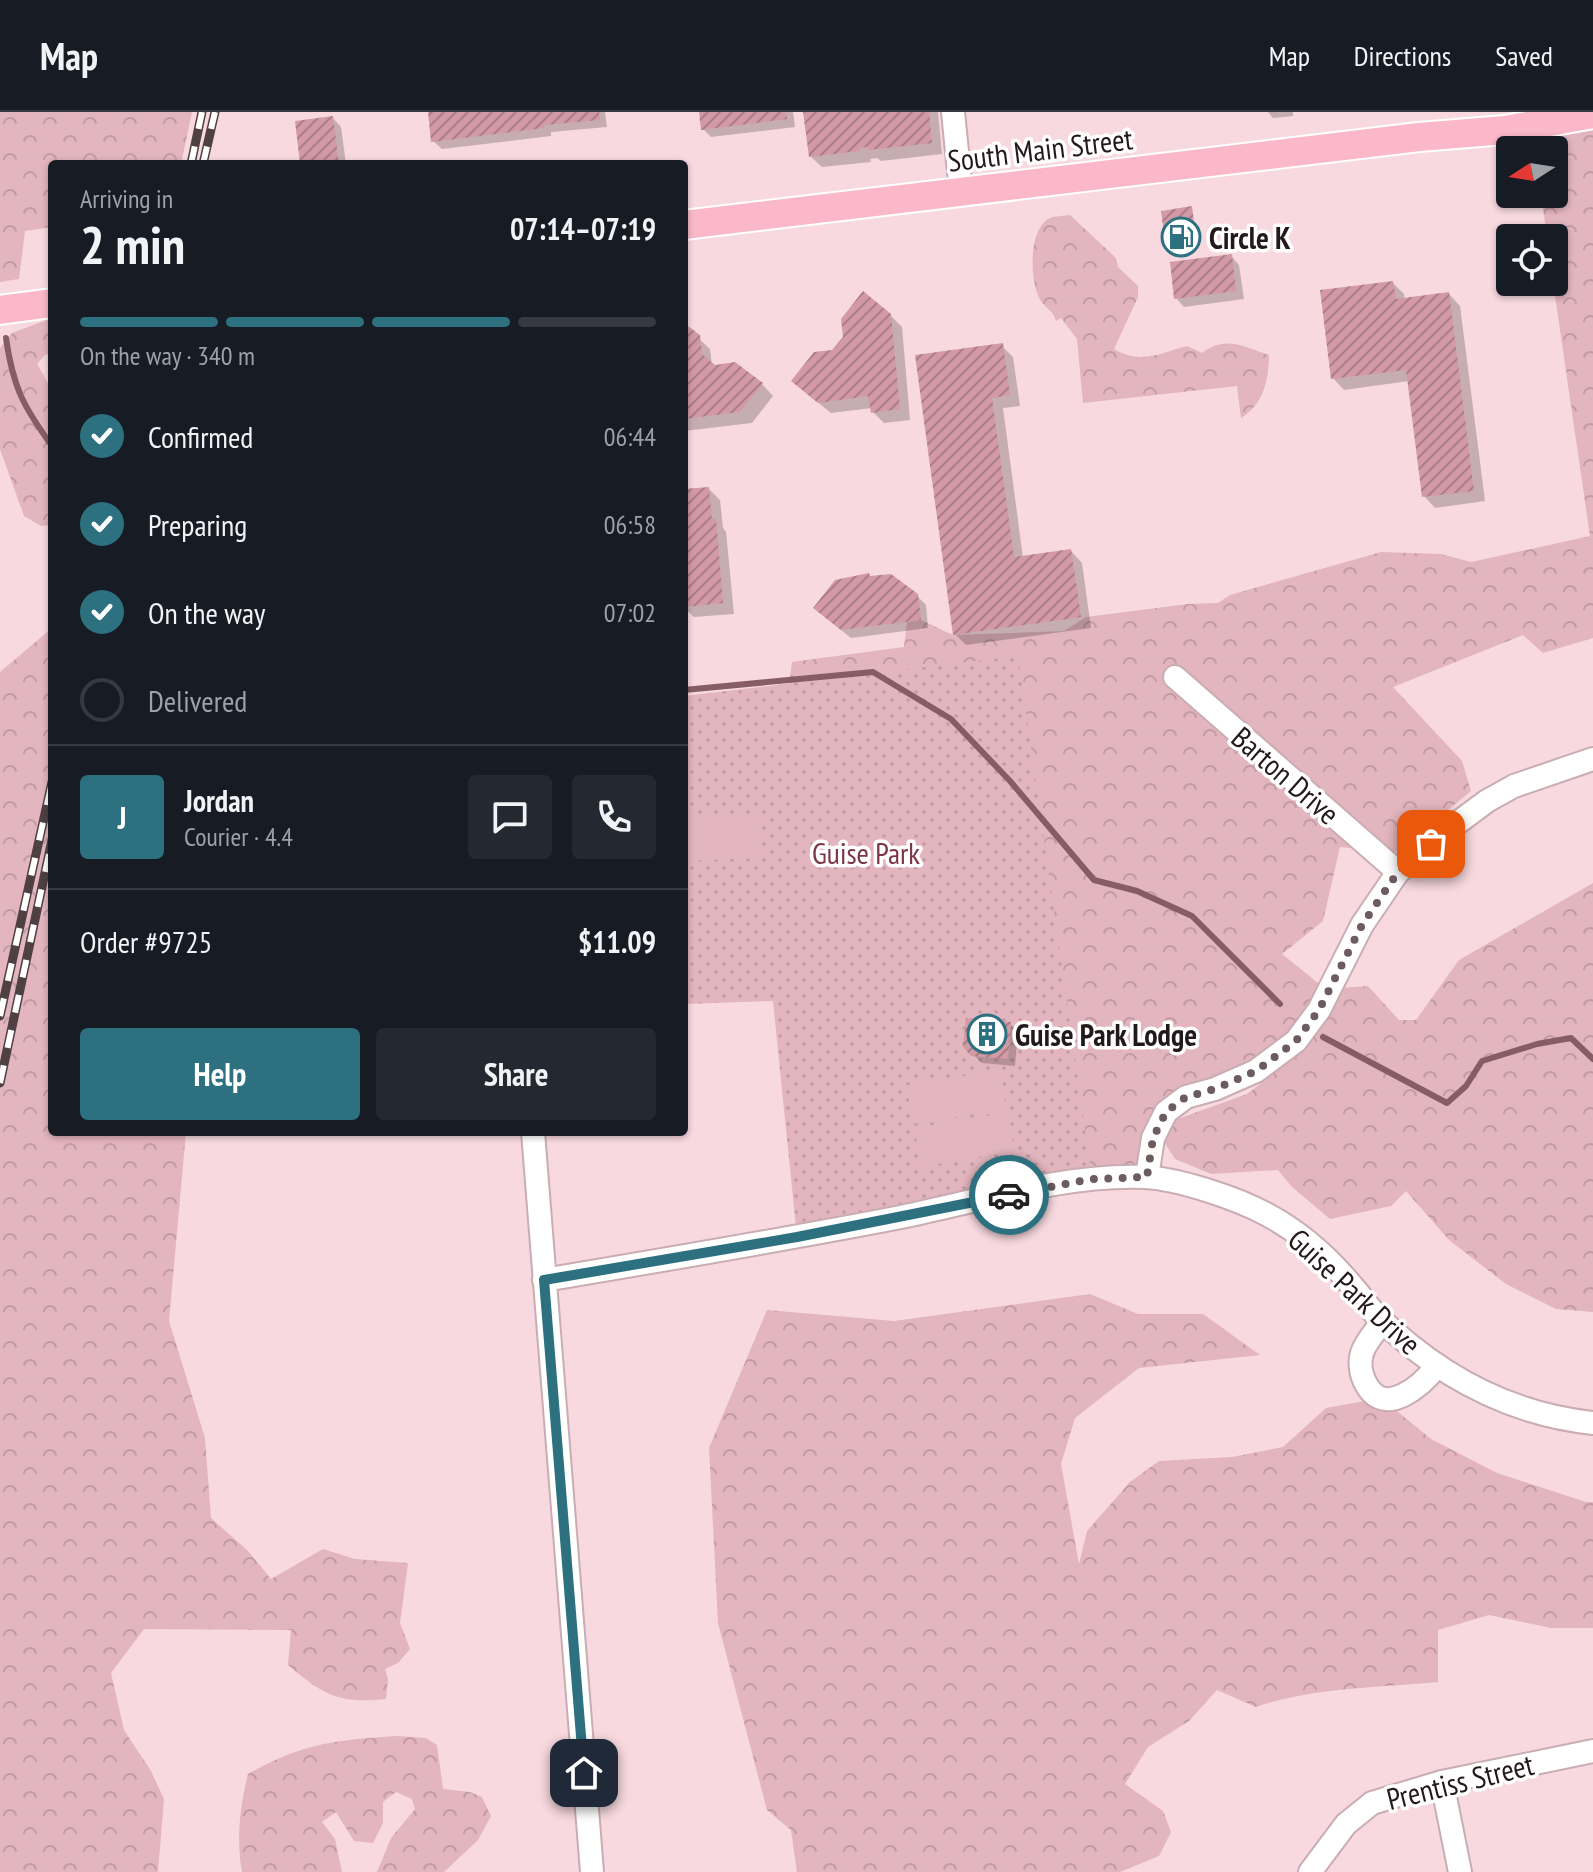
<!DOCTYPE html>
<meta charset="utf-8">
<style>
:root{--surface:#171b24;--page:#242831;--text:#f1f3f6;--muted:#9ea1a6;--line:#363941;--accent:#2d7181}
body{margin:0;font-family:"PT Sans Narrow",sans-serif;background:var(--page);color:var(--text);height:100vh;display:flex;flex-direction:column;font-size:30px;white-space:nowrap}
*{box-sizing:border-box;margin:0}
p{font-size:26px;color:var(--muted)}
.icon{flex:none;width:44px;height:44px;fill:none;stroke:currentColor;stroke-width:2;stroke-linecap:round;stroke-linejoin:round}
.map{position:relative;flex:1;overflow:hidden}
.drawer{position:absolute;left:48px;top:48px;width:640px;height:976px;display:flex;flex-direction:column;background:var(--surface);border-radius:8px;box-shadow:0 2px 6px #0004}
.drawer>*{flex:none}
.needle{width:52px;rotate:258deg}
.buttons{position:absolute;left:1496px;top:24px;display:grid;gap:16px}
.buttons a{display:grid;place-items:center;width:72px;height:72px;border-radius:8px;background:var(--surface);box-shadow:0 2px 6px #0004;font-size:40px}
.pin{position:absolute;display:grid;place-items:center;width:68px;height:68px;color:#fff;margin:-34px;border-radius:16px;box-shadow:0 4px 12px #0006}
.courier{position:absolute;display:grid;place-items:center;width:80px;height:80px;margin:-40px;border:6px solid #2d7181;border-radius:50%;background:#fff;color:#222;box-shadow:0 2px 10px #0007}
.overview em{font-style:normal;font-weight:700}
.overview div{display:flex;flex-direction:column-reverse}
.overview{display:flex;align-items:center;justify-content:space-between;height:136px;padding:0 32px}
h1{font-size:52px;font-weight:700;line-height:60px}
.bar{display:grid;grid-template-columns:repeat(4,1fr);gap:12px 8px;align-content:center;height:96px;padding:0 32px}
.bar i{height:10px;border-radius:6px;background:var(--line)}
.bar .current{background:var(--accent)}
.bar p{grid-column:span 4}
.line{display:flex;align-items:center;gap:20px;padding:0 32px;border-top:2px solid var(--line)}
.line div{flex:1}
.round{display:grid;place-items:center;flex:none;width:84px;height:84px;border-radius:8px;background:var(--page)}
ol{padding:0 32px;list-style:none}
li{display:flex;align-items:center;gap:24px;height:88px}
li p{margin-inline-start:auto}
li .icon{padding:8px;border-radius:50%;background:var(--accent);color:#fff;stroke-width:4}
li:last-child{color:var(--muted)}
li i{width:44px;height:44px;border:4px solid var(--line);border-radius:50%}
.primary-button{display:flex;gap:16px;margin-top:auto;padding:16px 32px}
.primary-button a{flex:1;height:92px;border-radius:8px;background:var(--accent);color:#fff;font-size:32px;font-weight:700;line-height:92px;text-align:center}
.primary-button a+a{background:var(--page);color:var(--text)}
header{display:flex;align-items:center;gap:48px;box-sizing:border-box;height:112px;padding:0 40px;background:var(--surface);border-bottom:2px solid var(--line)}
header strong{font-size:38px}
nav{display:flex;gap:44px;margin-inline-start:auto;font-size:28px}
.map>svg:first-child{display:block}
.forest{fill:url(#forest-crowns)}
.park{fill:url(#park-dots)}
.pitch{fill:#e3b5be}
.shadow{fill:#0003}
.lines{fill:none;stroke-linecap:round;stroke-linejoin:round}
.stream{stroke:#865d65;stroke-width:6}
.building{fill:url(#building-hatch)}
.minor-casing{stroke:#c9adb2;stroke-width:26}
.major-casing{stroke:#fff;stroke-width:32}
.minor{stroke:#fff;stroke-width:22}
.major{stroke:#fab8c8;stroke-width:28}
.rail-casing{stroke:#4f4143;stroke-width:9}
.rail{stroke:#fff;stroke-width:6;stroke-dasharray:18;stroke-linecap:butt}
.done{stroke:#6d5c5f;stroke-width:8;stroke-dasharray:0 14.4}
.route{stroke:#2d7181;stroke-width:10}
.labels{text-anchor:middle;dominant-baseline:central;stroke-width:7;stroke-linejoin:round;paint-order:stroke}
.street-label{font-size:30px;fill:#23191a;stroke:#fff}
.poi-label{font-size:30px;font-weight:bold;fill:#23191a;stroke:#fff;text-anchor:start}
.park-label{font-size:30px;fill:#7c3648;stroke:#fff}
</style>
<header>
<strong>Map</strong>
<nav><a>Map</a><a>Directions</a><a>Saved</a></nav>
</header>
<div class="map">
<svg width="1593" height="1760" viewBox="0 0 1593 1760">
<defs>
<pattern id="forest-crowns" width="20" height="18" patternUnits="userSpaceOnUse" patternTransform="scale(2)"><rect width="20" height="18" fill="#e3b5be"/><path d="M2 6a3 3 0 1 1 6 0M12 15a3 3 0 1 1 6 0" fill="none" stroke="#c29ba3"/></pattern>
<pattern id="park-dots" width="8" height="8" patternUnits="userSpaceOnUse" patternTransform="scale(2)"><rect width="8" height="8" fill="#e3b5be"/><path d="M2 2h.1M6 6h.1" fill="none" stroke="#c29ba3" stroke-width="1.8" stroke-linecap="round"/></pattern>
<pattern id="building-hatch" width="6" height="6" patternUnits="userSpaceOnUse" patternTransform="scale(2)"><rect width="6" height="6" fill="#d39aa5"/><path d="M-1 1l2-2M0 6l6-6M5 7l2-2" fill="none" stroke="#ab7d86"/></pattern>
</defs>
<rect width="100%" height="100%" fill="#f7d9df"/>
<g class="forest">
<path d="M0,0H192L181,52H52V115L25,119L19,167L0,170Z"/>
<path d="M1593,2V526L1543,541L1523,523L1393,575L1462,649L1471,679L1397,740L1340,735L1323,809L1282,842L1328,879L1296,929L1166,1000L1147,1065L1092,1067L779,648L792,550L904,535L907,510L921,508L953,523L1064,519L1086,505L1188,492L1218,491L1230,483L1381,440L1441,442L1471,450L1590,424L1553,170L1554,126H1547L1541,82H1554V38H1534L1531,13Z"/>
<path d="M1070,103L1116,146L1118,155L1138,174V185L1114,237C1142,253 1159,241 1187,234L1202,241C1226,223 1243,235 1269,243C1269,268 1263,293 1241,306L1237,274L1083,291L1077,227L1061,206L1056,209C1053,198 1046,197 1041,189C1029,171 1028,116 1050,106C1055,104 1064,104 1070,103Z"/>
<path d="M52,206V241L45,243L37,252L52,278V413L41,414L24,404L0,337V236L12,221Z"/>
<path d="M52,516V1020H186L169,1209L205,1326L211,1406L248,1439L271,1467L323,1437L355,1447L408,1451L400,1511L410,1537L398,1551L385,1557L388,1567L386,1587C338,1592 324,1583 288,1553L291,1518L144,1517L111,1561L124,1618L151,1659L164,1687L158,1760H0V560Z"/>
<path d="M1593,771V1200L1556,1197L1506,1172L1449,1128L1406,1079L1391,1094L1330,1107L1292,1075L1278,1058L1211,1062L1175,1047L1162,1027L1175,1008L1247,982L1306,937L1342,876L1368,874L1399,908H1416L1459,848Z"/>
<path d="M1090,1182L1138,1202H1203L1260,1243L1139,1256L1075,1306L1061,1352L1079,1452L1087,1419L1130,1370L1159,1349L1232,1345L1283,1335L1326,1296L1381,1286L1431,1327L1497,1361L1586,1390H1593V1516H1551L1489,1503L1438,1518V1570C1378,1576 1314,1575 1256,1595L1217,1578L1189,1609L1148,1635L1125,1672L1163,1699L1171,1720L1159,1744L1120,1760H797L791,1718L767,1698L718,1511L709,1336L767,1198L894,1209Z"/>
<path d="M397,1624L426,1626L437,1633L443,1677L470,1680L482,1685L491,1704L478,1728L444,1760H377L391,1726L415,1697L412,1687L396,1680L383,1690V1711L373,1731L354,1729L336,1700L322,1710L335,1727L342,1760H242C236,1728 240,1694 248,1662C303,1631 336,1628 397,1624Z"/>
</g>
<path class="park" d="M1018,544L1092,1067L797,1125L773,889L684,892V584Z"/>
<g class="pitch">
<path d="M758,704L760,746L685,749L684,707Z"/>
<path d="M1001,958L1006,997L912,1012L907,973Z"/>
<path d="M1009,1000L1014,1039L920,1055L915,1016Z"/>
</g>
<g class="shadow">
<path d="M430,0H605L607,15L551,20V24L442,37L433,29Z"/>
<path d="M701,0H793L795,15L711,25L703,17Z"/>
<path d="M805,0H938L942,42L881,49L877,46L870,47L871,50L822,55L810,44Z"/>
<path d="M1268,0H1293V4L1273,6Z"/>
<path d="M333,6L341,15L346,52H302Z"/>
<path d="M1191,97L1198,136L1170,139L1168,137Z"/>
<path d="M1231,144L1239,153L1244,187L1184,195L1176,186Z"/>
<path d="M1393,171L1404,182L1405,188L1449,182L1460,194L1485,389L1435,396L1424,384L1409,269L1344,278L1333,266Z"/>
<path d="M890,203L902,215L910,308L884,311L873,300L872,296L831,301L805,280L833,240Z"/>
<path d="M684,213L710,237L712,253L762,272L773,284L752,311L684,319Z"/>
<path d="M1002,234L1013,245L1020,294L1003,296L1023,446L1071,439L1082,451L1091,516L966,533L955,522L917,245Z"/>
<path d="M709,377L720,388L723,416L726,420L734,502L694,505L684,496V379Z"/>
<path d="M871,466L917,484L926,493L928,516L851,526L824,504Z"/>
<path d="M1010,912L1018,920L1015,954L982,951L965,934Z"/>
</g>
<g class="lines">
<g class="stream">
<path d="M6,226C13,275 23,294 52,334"/>
<path d="M684,578L873,560L951,607L1010,669L1094,768L1137,779L1192,804L1280,892"/>
<path d="M1323,925L1447,991L1466,974L1482,949L1537,932L1571,926L1593,947"/>
</g>
</g>
<g class="building">
<path d="M428,0H599L600,8L544,13V16L431,30Z"/>
<path d="M699,0H786L787,7L701,18Z"/>
<path d="M803,0H929L932,31L868,38V35H865L860,36V39L809,45Z"/>
<path d="M333,4L339,52H300L295,9Z"/>
<path d="M1192,94L1197,134L1166,138L1161,99Z"/>
<path d="M1232,142L1236,179L1174,187L1170,150Z"/>
<path d="M1393,169L1396,187L1449,180L1474,379L1422,385L1406,258L1331,267L1320,178Z"/>
<path d="M863,179L891,202L900,297L871,301L868,284L818,291L791,269L814,240L832,238L843,225L841,207Z"/>
<path d="M684,211L700,223L702,242L715,253L735,250L763,271L740,300L684,307Z"/>
<path d="M1003,231L1010,283L992,286L1014,445L1071,437L1081,505L953,523L915,243Z"/>
<path d="M709,375L712,407L716,406L723,491L684,495V377Z"/>
<path d="M869,461L870,464L891,462L918,482L921,508L841,518L813,496L835,468Z"/>
<path d="M966,906L1011,910L1008,947L971,944L963,935Z"/>
</g>
<g class="lines">
<defs>
<g id="minor">
<path d="M953,0L961,80"/>
<path d="M1175,565L1398,760"/>
<path d="M533,1020L592,1760"/>
<path d="M1147,1065L1153,1026L1166,1000L1186,985L1215,977L1256,959L1296,929L1319,898L1362,813L1398,760L1448,718L1487,689L1514,674L1593,647"/>
<path d="M544,1168C663,1148 783,1128 901,1105C979,1089 1065,1062 1145,1065C1179,1067 1236,1086 1266,1102C1300,1120 1329,1146 1353,1175C1361,1184 1368,1194 1376,1203C1437,1263 1508,1302 1593,1311"/>
<path d="M1383,1209C1376,1219 1366,1229 1362,1241C1359,1251 1361,1263 1366,1272C1385,1307 1422,1273 1437,1254"/>
<path d="M1442,1670L1460,1760"/>
<path d="M1310,1760L1346,1712L1372,1691L1442,1670L1593,1639"/>
</g>
<g id="major">
<path d="M684,113L1419,25L1505,18L1593,2"/>
<path d="M0,198L52,191"/>
</g>
</defs>
<use href="#minor" class="minor-casing"/>
<use href="#major" class="major-casing"/>
<use href="#minor" class="minor"/>
<use href="#major" class="major"/>
<defs>
<g id="rail">
<path d="M191,52L202,0"/>
<path d="M203,52L215,0"/>
<path d="M0,904L52,670"/>
<path d="M0,971L52,728"/>
</g>
</defs>
<use href="#rail" class="rail-casing"/>
<use href="#rail" class="rail"/>
</g>
<g class="lines">
<path class="done" d="M1009,1083L1092,1067L1147,1065L1153,1026L1166,1000L1186,985L1215,977L1256,959L1296,929L1319,898L1362,813L1398,760L1431,732"/>
<path class="route" d="M584,1661L544,1168L797,1125L1009,1083"/>
</g>
<defs>
<symbol id="fuel-ring" viewBox="-11 -11 22 22"><circle r="9.5" fill="#fff" stroke="#2d7181" stroke-width="1.5"/><path d="M-5.5-6h7V0h2V4h1.3V-2.5L3-4.5l.8-.8L6-3V5H2.5V1h-1V6h-7ZM-4.2-4.7v3.2H.2V-4.7Z" fill="#2d7181"/></symbol>
<symbol id="building-ring" viewBox="-11 -11 22 22"><circle r="9.5" fill="#fff" stroke="#2d7181" stroke-width="1.5"/><path d="M-4-6H4V6H1V3H-1V6H-4ZM-2.5-4.3h1.7v1.8h-1.7ZM.8-4.3h1.7v1.8H.8ZM-2.5-1h1.7V.8h-1.7ZM.8-1h1.7V.8H.8Z" fill="#2d7181"/></symbol>
</defs>
<g fill-rule="evenodd">
<use href="#fuel-ring" x="1159" y="103" width="44" height="44"/>
<use href="#building-ring" x="965" y="900" width="44" height="44"/>
</g>
<g class="labels">
<g class="street-label">
<text transform="translate(1040 37) rotate(-7)">South Main Street</text>
<text transform="translate(1286 663) rotate(41)">Barton Drive</text>
<text transform="translate(1355 1179) rotate(43)">Guise Park Drive</text>
<text transform="translate(1460 1669) rotate(-14)">Prentiss Street</text>
</g>
<g class="poi-label">
<text x="1209" y="125">Circle K</text>
<text x="1015" y="922">Guise Park Lodge</text>
</g>
<g class="park-label">
<text x="866" y="740">Guise Park</text>
</g>
</g>
</svg>
<div class="buttons">
<a><svg class="needle" viewBox="-14 -14 28 28"><path d="M0-13l5 13h-10z" fill="#e53935"/><path d="M0 13l5-13h-10z" fill="#9ea1a6"/></svg></a>
<a><svg class="icon" aria-label="locate" viewBox="0 0 24 24"><circle cx="12" cy="12" r="6"/><path d="M12 2v4M12 18v4M2 12h4M18 12h4"/></svg></a>
</div>
<div class="pin" style="left:1431px;top:732px;background:#ea580c"><svg class="icon" aria-label="bag" viewBox="0 0 24 24"><path d="M5 8h14l-1 12H6zM9 8a3 3 0 0 1 6 0"/></svg></div>
<div class="pin" style="left:584px;top:1661px;background:#1f2937"><svg class="icon" aria-label="home" viewBox="0 0 24 24"><path d="M3 11l9-7 9 7M6 9v11h12V9"/></svg></div>
<div class="courier" style="left:1009px;top:1083px"><svg class="icon" aria-label="car" viewBox="0 0 24 24"><path d="M5 17H2v-5l4-1 3-4h7l3 4 3 1v5h-3M9 17h6M6 11h13"/><circle cx="7" cy="17" r="2"/><circle cx="17" cy="17" r="2"/></svg></div>
<section class="drawer">
<div class="overview"><div><h1>2 min</h1><p>Arriving in</p></div><em>07:14–07:19</em></div>
<div class="bar"><i class="current"></i><i class="current"></i><i class="current"></i><i></i><p>On the way · 340 m</p></div>
<ol>
<li><svg class="icon" aria-label="check" viewBox="0 0 24 24"><path d="M5 12l5 5 9-10"/></svg>Confirmed<p>06:44</p></li>
<li><svg class="icon" aria-label="check" viewBox="0 0 24 24"><path d="M5 12l5 5 9-10"/></svg>Preparing<p>06:58</p></li>
<li><svg class="icon" aria-label="check" viewBox="0 0 24 24"><path d="M5 12l5 5 9-10"/></svg>On the way<p>07:02</p></li>
<li><i></i>Delivered</li>
</ol>
<div class="line" style="height:144px"><b class="round" style="background:var(--accent);color:#fff">J</b><div><b>Jordan</b><p>Courier · 4.4</p></div><a class="round"><svg class="icon" aria-label="chat" viewBox="0 0 24 24"><path d="M4 5h16v11H9l-5 4z"/></svg></a><a class="round"><svg class="icon" aria-label="phone" viewBox="0 0 24 24"><path d="M5 4h4l2 5-3 2q2 4 5 5l2-3 5 2v4C11 20 4 13 5 4z"/></svg></a></div>
<div class="line" style="height:104px"><div>Order #9725</div><b>$11.09</b></div>
<div class="primary-button"><a>Help</a><a>Share</a></div>
</section>
</div>
